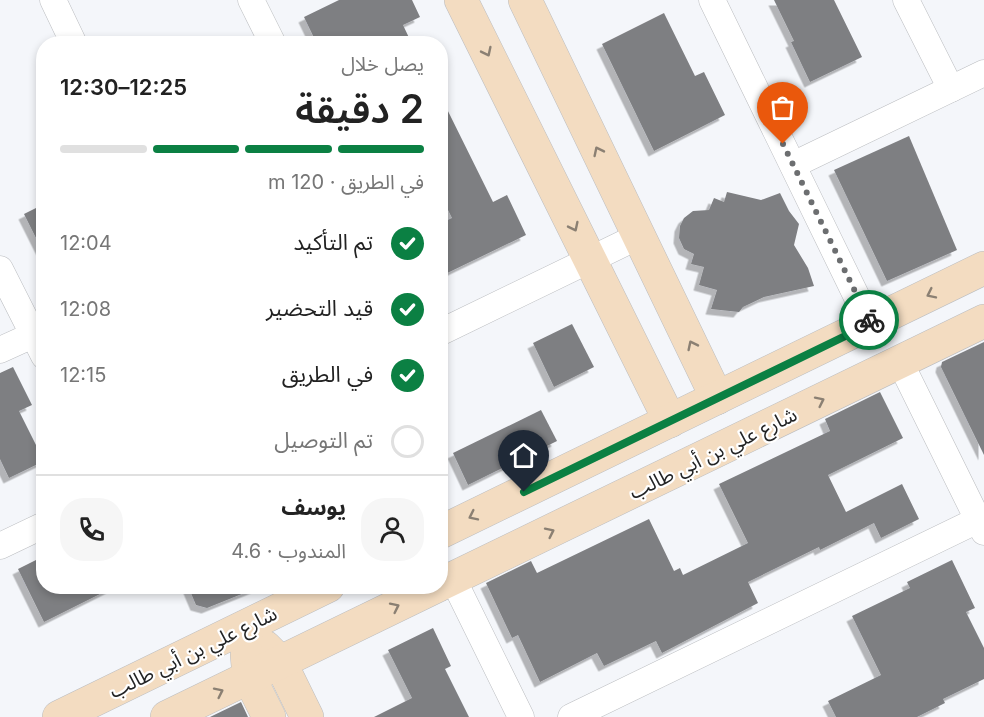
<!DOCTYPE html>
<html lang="ar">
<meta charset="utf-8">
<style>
:root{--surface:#fff;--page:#f6f6f6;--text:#222;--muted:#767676;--line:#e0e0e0;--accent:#0b8043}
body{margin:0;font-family:Inter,"Noto Sans Arabic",sans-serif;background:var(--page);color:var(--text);direction:rtl;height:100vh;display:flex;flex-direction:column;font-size:22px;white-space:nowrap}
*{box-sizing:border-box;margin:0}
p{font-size:20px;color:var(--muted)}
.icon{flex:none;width:33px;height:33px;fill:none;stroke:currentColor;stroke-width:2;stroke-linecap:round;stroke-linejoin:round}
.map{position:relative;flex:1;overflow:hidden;direction:ltr}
.sheet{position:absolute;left:36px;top:36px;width:412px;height:558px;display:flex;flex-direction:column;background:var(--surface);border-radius:24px;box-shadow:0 3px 9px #0003;direction:rtl}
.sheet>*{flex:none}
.pin{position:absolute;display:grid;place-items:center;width:51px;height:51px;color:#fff;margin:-62px -26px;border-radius:50% 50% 50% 0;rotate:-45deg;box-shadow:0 0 6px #0007}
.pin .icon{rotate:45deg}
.courier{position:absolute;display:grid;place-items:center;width:60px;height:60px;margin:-30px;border:4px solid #0b8043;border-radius:50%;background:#fff;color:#222;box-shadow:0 2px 8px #0007}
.overview em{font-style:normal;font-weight:600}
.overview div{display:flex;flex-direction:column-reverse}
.overview{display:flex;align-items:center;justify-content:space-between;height:102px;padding:0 24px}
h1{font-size:39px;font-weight:600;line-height:45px}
.bar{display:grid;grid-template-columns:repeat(4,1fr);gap:9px 6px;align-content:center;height:72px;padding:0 24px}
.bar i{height:8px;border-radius:4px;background:var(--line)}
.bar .active{background:var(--accent)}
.bar p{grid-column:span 4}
.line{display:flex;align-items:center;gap:15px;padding:0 24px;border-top:2px solid var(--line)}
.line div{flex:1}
.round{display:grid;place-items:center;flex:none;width:63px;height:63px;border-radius:24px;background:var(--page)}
ol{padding:0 24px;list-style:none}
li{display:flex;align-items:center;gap:18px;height:66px}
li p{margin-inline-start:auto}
li .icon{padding:6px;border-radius:50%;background:var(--accent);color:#fff;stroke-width:4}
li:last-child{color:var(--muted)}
li i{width:33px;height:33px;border:3px solid var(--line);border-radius:50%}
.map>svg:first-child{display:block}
.building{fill:#7e7f82;filter:url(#shadow)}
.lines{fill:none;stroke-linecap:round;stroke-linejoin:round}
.street-casing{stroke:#bbbdc0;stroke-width:27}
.secondary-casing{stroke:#bbbdc0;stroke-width:34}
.street{stroke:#fff;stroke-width:26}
.secondary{stroke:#f3dcc1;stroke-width:33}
.oneway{stroke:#8b8073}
.done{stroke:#6c6e70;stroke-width:6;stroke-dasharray:0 10.8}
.route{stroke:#0b8043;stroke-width:8}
.labels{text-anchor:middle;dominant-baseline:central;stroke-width:4.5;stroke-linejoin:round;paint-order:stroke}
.street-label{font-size:20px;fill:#232425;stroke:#fff}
</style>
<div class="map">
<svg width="984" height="717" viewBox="0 0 984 717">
<defs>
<filter id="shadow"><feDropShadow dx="-5.5" dy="5.5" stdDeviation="0" flood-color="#0004"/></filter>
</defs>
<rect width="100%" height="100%" fill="#f4f6fa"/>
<g class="building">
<path d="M339,0H412L420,17L403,25L412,44H317L304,17Z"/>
<path d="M774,0H834L862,57L810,82L791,42L794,41Z"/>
<path d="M664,13L695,76L704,72L725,115L654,151L602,44Z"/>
<path d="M441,97L493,202L507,195L526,235L441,276V223L452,218L441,196Z"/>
<path d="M909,136L957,250L887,281L834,170Z"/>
<path d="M727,192L761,200L780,193L789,211L799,224L794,245L808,268L814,286L764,297L743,307L739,312L711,309L717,290L699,285L704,267L691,264L694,254L684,249L679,238L680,226L684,218L693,211L709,210L714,198L724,202Z"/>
<path d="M44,204V254L24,214Z"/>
<path d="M572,324L594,367L554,387L533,343Z"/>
<path d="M984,342V455L941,367L942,362Z"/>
<path d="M13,367L32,405L19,411L44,461L9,478L0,459V373Z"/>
<path d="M880,392L903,438L828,475L846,512L902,484L919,519L881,538L874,523L820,550L819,547L748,582L758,603L662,653L656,641L604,666L597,653L540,682L518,635L512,638L486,583L531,561L537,573L649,519L674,571L680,568L683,575L748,543L719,484L830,431L825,419Z"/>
<path d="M541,410L557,441L468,485L453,453Z"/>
<path d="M44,556V586H116L44,622L18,569Z"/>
<path d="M952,560L975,608L966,612L984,648V679L943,699L945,703L917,717H836L828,701L881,675L852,616L910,588L907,582Z"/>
<path d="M188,586H259V587L207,608L196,605Z"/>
<path d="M433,628L451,666L445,669L469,717H374L412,698L388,650Z"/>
<path d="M241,702L248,717H210Z"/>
</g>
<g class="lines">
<defs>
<g id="street">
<path d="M53,0L74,44"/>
<path d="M251,0L273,44"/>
<path d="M712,0L870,324"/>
<path d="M906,0L951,89"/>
<path d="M793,165L984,73"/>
<path d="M0,269L44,356"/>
<path d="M441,332L639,236"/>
<path d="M0,350L33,335"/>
<path d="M900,362L984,532"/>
<path d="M0,546L44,525"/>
<path d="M453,579L521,717"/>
<path d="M571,717L984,517"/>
</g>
<g id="secondary">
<path d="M461,0L670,421"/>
<path d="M525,0L717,398"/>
<path d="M441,532L984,268"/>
<path d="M441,584L984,321"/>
<path d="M265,647L280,662L307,717"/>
<path d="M247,655L249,677L269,717"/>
<path d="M59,717L328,586"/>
<path d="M167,717L437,586"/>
</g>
</defs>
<use href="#street" class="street-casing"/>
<use href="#secondary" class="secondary-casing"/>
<use href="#street" class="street"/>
<use href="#secondary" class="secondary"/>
</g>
<defs><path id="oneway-chevron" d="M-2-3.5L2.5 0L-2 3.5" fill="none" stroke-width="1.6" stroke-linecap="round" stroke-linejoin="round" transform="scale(1.5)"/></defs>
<g class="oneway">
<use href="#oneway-chevron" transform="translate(487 52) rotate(64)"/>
<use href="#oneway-chevron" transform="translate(598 151) rotate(-116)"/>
<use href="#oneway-chevron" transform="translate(574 227) rotate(64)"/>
<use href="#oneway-chevron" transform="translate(931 294) rotate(154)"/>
<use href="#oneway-chevron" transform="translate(692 345) rotate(-116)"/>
<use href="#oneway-chevron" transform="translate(820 401) rotate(-26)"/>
<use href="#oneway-chevron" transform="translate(473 516) rotate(154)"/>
<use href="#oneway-chevron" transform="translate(550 532) rotate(-26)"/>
<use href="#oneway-chevron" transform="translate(395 607) rotate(-26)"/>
<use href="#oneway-chevron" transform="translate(219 692) rotate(-26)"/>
</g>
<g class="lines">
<path class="done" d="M783,144L869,320"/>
<path class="route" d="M524,492L870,324L869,320"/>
</g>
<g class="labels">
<g class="street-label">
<text transform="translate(713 453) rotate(-26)">شارع علي بن أبي طالب</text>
<text transform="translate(193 652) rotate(-26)">شارع علي بن أبي طالب</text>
</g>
</g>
</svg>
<div class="pin" style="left:783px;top:144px;background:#ea580c"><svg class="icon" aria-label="bag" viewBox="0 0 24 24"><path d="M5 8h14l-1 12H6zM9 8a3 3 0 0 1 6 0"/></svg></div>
<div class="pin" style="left:524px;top:492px;background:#1f2937"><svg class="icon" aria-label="home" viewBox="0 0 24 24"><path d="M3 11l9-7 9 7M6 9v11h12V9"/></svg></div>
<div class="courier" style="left:869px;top:320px"><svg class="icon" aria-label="bike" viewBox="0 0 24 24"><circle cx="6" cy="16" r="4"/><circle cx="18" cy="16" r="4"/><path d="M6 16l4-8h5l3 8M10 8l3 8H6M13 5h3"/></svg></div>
<section class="sheet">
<div class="overview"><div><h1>2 دقيقة</h1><p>يصل خلال</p></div><em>12:25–12:30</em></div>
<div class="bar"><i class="active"></i><i class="active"></i><i class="active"></i><i></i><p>في الطريق · 120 m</p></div>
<ol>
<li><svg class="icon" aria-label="check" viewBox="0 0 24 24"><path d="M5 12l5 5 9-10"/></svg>تم التأكيد<p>12:04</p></li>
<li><svg class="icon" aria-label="check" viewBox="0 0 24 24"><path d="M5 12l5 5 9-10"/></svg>قيد التحضير<p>12:08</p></li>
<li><svg class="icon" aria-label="check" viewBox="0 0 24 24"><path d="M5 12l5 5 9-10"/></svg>في الطريق<p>12:15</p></li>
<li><i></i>تم التوصيل</li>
</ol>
<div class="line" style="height:108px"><a class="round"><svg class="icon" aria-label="person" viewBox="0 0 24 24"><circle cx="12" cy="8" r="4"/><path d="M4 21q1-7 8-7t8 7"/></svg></a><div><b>يوسف</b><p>المندوب · 4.6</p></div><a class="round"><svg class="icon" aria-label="phone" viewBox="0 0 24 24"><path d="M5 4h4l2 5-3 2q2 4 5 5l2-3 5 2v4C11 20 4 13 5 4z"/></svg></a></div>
</section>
</div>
